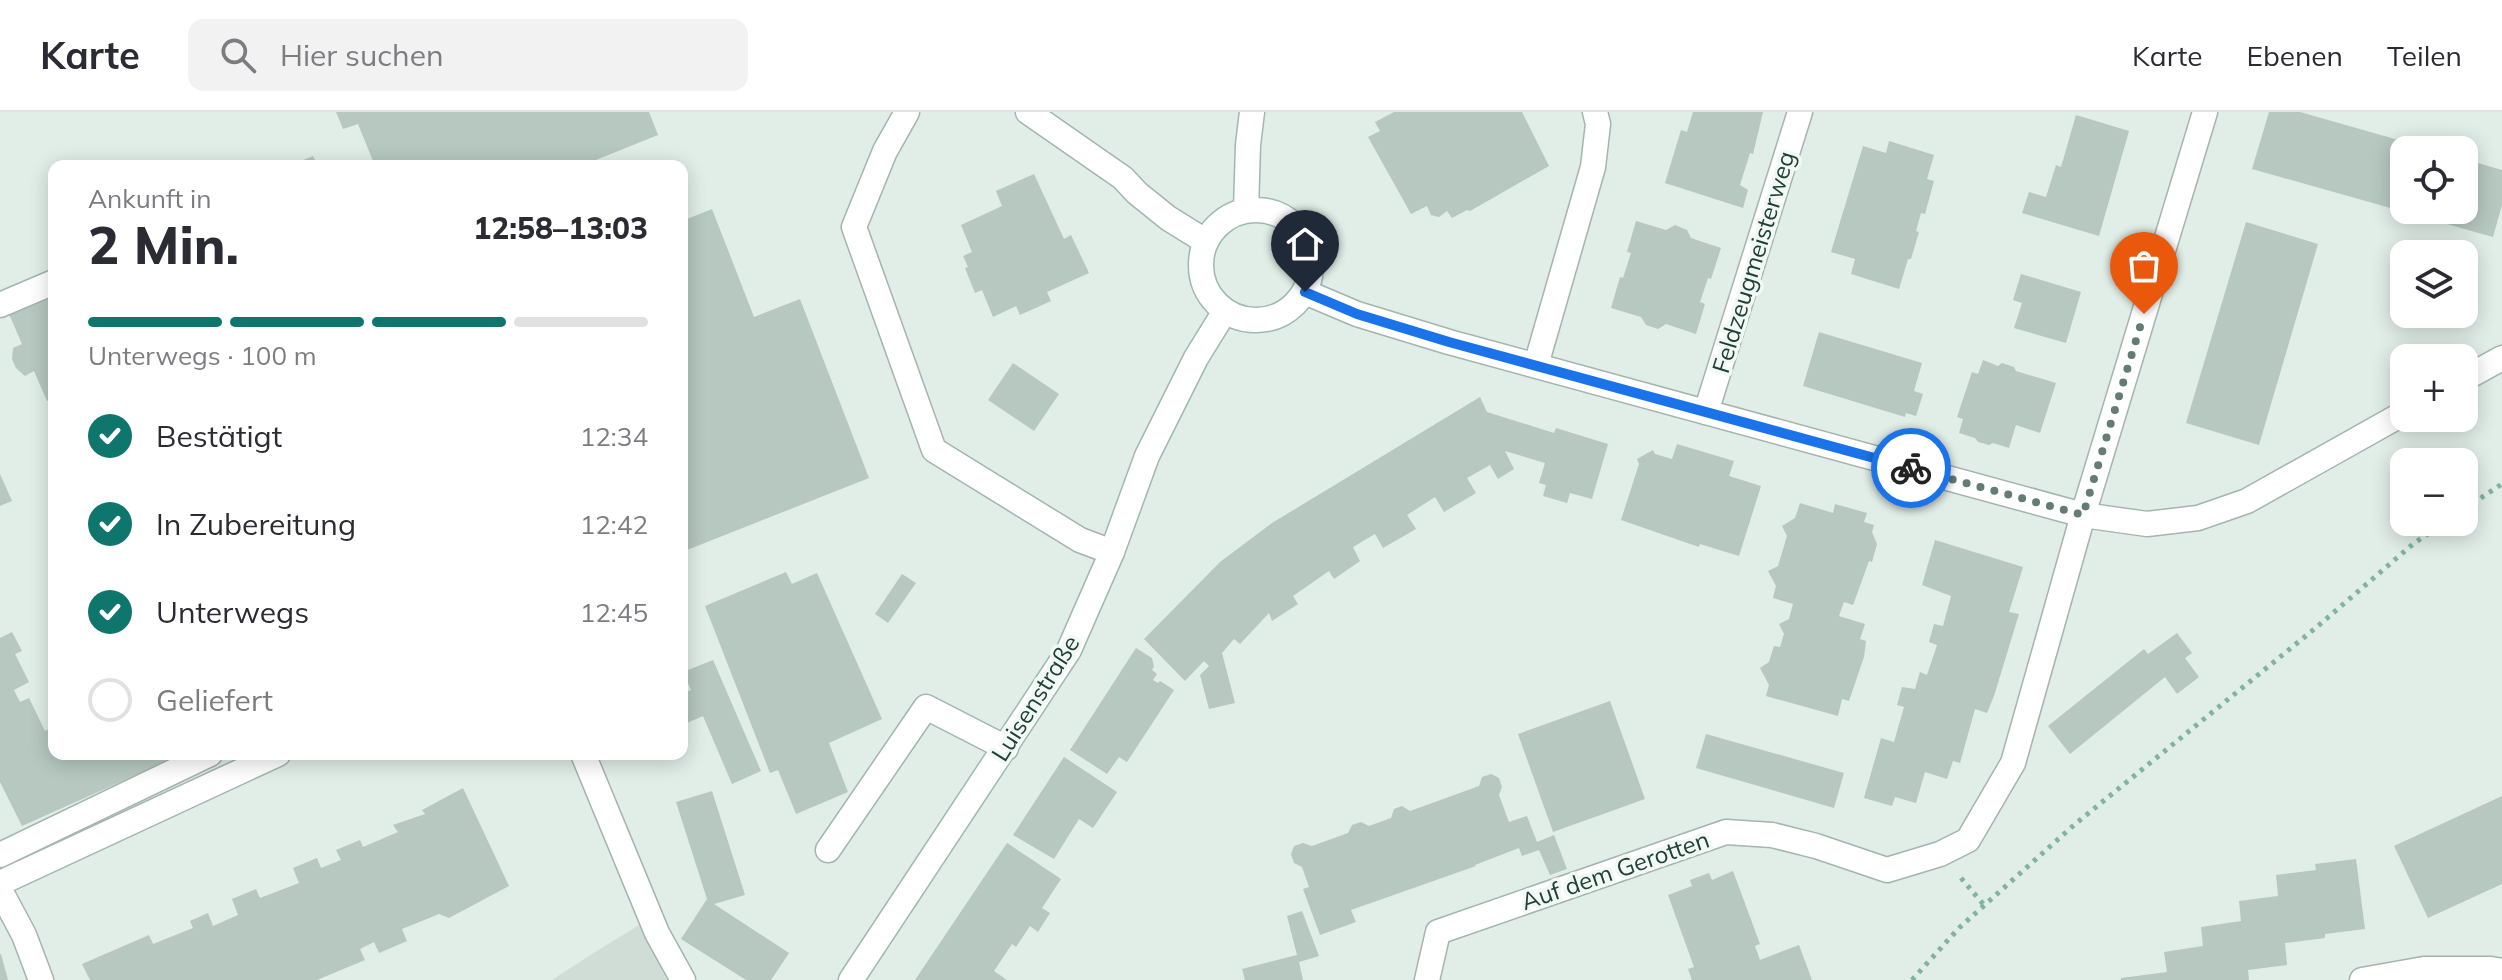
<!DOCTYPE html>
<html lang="de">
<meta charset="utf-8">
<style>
:root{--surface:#fff;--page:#f2f2f3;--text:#2b2b33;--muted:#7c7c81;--line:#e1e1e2;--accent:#0f766e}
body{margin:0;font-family:Mulish,sans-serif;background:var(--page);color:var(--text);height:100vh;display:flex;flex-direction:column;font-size:30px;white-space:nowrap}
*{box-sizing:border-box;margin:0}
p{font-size:26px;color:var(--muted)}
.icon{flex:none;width:44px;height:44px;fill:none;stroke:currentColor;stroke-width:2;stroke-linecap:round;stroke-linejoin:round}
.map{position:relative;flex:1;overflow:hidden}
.side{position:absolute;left:48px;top:48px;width:640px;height:600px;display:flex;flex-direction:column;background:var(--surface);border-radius:16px;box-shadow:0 4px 20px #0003}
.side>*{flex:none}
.fabs{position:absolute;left:2390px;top:24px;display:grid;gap:16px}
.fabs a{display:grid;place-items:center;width:88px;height:88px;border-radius:16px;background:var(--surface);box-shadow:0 4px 20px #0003;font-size:40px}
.pin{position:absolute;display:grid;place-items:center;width:68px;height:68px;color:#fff;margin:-82px -34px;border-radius:50% 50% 50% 0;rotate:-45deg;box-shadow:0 0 8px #0007}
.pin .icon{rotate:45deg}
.courier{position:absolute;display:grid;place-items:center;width:80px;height:80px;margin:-40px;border:6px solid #1a73e8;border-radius:50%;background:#fff;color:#222;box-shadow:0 2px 10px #0007}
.overview em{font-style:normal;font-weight:800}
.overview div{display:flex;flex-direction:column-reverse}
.overview{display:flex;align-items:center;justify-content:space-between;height:136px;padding:0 40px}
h1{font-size:52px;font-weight:800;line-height:60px}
.bar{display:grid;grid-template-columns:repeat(4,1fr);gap:12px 8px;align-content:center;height:96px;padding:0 40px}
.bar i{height:10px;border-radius:6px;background:var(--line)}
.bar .selected{background:var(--accent)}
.bar p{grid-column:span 4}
ol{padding:0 40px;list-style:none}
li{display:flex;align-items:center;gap:24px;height:88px}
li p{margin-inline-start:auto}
li .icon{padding:8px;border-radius:50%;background:var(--accent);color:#fff;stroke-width:4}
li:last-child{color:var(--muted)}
li i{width:44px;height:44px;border:4px solid var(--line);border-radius:50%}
header{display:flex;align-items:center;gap:48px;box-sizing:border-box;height:112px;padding:0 40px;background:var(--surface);border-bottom:2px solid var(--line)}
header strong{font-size:38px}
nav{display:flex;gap:44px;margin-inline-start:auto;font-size:28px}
.search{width:560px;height:72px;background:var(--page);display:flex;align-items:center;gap:20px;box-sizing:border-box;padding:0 28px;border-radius:16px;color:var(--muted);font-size:30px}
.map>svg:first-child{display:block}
.built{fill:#cfddd6}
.building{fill:#b6c8c0}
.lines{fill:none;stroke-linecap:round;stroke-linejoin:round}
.service-casing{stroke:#a3b5ae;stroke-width:27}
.minor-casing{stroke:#a3b5ae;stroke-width:27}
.secondary-casing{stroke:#9eb9af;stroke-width:27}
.path{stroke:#7fb3a2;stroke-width:5;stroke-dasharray:4 6;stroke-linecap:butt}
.service{stroke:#fff;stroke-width:24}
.minor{stroke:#fff;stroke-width:24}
.secondary{stroke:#fff;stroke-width:24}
.done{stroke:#647c74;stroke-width:8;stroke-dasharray:0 14.4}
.route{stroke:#1a73e8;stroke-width:10}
.labels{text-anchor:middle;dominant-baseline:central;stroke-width:7;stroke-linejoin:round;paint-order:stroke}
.street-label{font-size:24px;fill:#203f36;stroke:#f2f9f5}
</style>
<header>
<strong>Karte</strong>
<div class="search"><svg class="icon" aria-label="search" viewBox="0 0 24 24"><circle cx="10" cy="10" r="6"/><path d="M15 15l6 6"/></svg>Hier suchen</div>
<nav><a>Karte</a><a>Ebenen</a><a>Teilen</a></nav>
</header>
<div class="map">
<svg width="2502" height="868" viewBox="0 0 2502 868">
<rect width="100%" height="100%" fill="#e1ede7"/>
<path class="built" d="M639,813L667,868H552L592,842Z"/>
<g class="building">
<path d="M336,0H649L658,23L581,54H375L358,12L343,17Z"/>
<path d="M1394,0H1522L1549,54L1470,99L1467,98L1452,106L1447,99L1439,105L1431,103L1427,94L1411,102L1368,25L1380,19L1375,10Z"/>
<path d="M1693,0H1763L1753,42L1750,41L1740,73L1748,78L1743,96L1665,71L1681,18L1687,20Z"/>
<path d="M2269,0H2300L2430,37L2404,38V98H2464V47L2502,58V93L2493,125L2252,57Z"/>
<path d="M2076,3L2129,19L2099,124L2022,101L2029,80L2046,85L2056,53L2061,55Z"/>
<path d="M1889,29L1934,43L1927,67L1934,69L1925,102L1921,101L1916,119L1919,120L1911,147H1908L1899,177L1851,162L1855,147L1831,140L1863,34L1886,41Z"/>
<path d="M313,44L318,54H289Z"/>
<path d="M1034,62L1064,127L1071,123L1089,161L1047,180L1051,189L1020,203L1016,194L993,205L982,178L975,181L965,156L968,155L963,144L972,140L961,113L1002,94L996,79Z"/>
<path d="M712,97L754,205L800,187L869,366L682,440V109Z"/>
<path d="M1636,109L1666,118L1675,113L1687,118L1691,126L1721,136L1711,167L1708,166L1700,190L1705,192L1696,222L1666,212L1658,217L1646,213L1641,205L1611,196L1620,165L1623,166L1631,141L1627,140Z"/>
<path d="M2246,110L2318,132L2259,333L2186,311Z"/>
<path d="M2021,162L2081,180L2066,231L2014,216L2022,191L2013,188Z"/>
<path d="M54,183V286L47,289L34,259L25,264L16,256L12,247L13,236L22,232L9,202Z"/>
<path d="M1819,220L1922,251L1914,279L1923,282L1916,304L1906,301L1905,305L1803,274Z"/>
<path d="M1983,248L1998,254L2002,251L2014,255L2016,259L2056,271L2040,321L2016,313L2009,336L1993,331L1989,333L1978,330L1975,326L1959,321L1963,307L1957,305L1972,260L1978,262Z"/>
<path d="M1013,251L1059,282L1034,319L988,288Z"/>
<path d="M1480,285L1487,300L1554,321L1556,316L1608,332L1592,387L1570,381L1567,391L1543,384L1546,373L1539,371L1545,351L1505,339L1514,357L1498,367L1490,353L1467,366L1476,381L1444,400L1435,385L1407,403L1416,417L1383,436L1375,422L1353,435L1360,449L1334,467L1329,459L1293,484L1298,492L1272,509L1269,501L1240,532L1234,527L1222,541L1235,591L1209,597L1200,563L1209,554L1204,549L1185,569L1144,527L1220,450L1272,411Z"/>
<path d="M1677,332L1734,349L1729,364L1761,374L1739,444L1700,432L1699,435L1621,408L1639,352L1637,347L1653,338L1655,342L1672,347Z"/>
<path d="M0,362L12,389L0,394Z"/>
<path d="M1800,391L1833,401L1835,392L1867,401L1864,410L1874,413L1872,420L1877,432L1872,450L1869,449L1853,493L1844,490L1839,504L1865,512L1860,527L1866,529L1864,545L1849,589L1842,587L1838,604L1766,584L1769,573L1760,556L1769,550L1774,534L1780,535L1784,522L1779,512L1789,507L1793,492L1773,486L1776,474L1768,459L1778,454L1787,424L1782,414L1795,406Z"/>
<path d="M1935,428L2023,455L2009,500L2019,502L1994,584L1987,601L1975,597L1960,651L1953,649L1947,667L1925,660L1916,691L1895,685L1892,694L1864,686L1881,626L1894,630L1904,595L1897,593L1902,575L1915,577L1920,560L1927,563L1937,533L1929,530L1934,512L1943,514L1951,484L1922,473Z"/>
<path d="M786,460L792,472L817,461L882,607L829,631L848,680L796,702L778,658L770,661L705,494Z"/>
<path d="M902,462L916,471L888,511L875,502Z"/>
<path d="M12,520L22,539L15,542L29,570L14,578L20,590L29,586L45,619L54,614V642H173L174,646L22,714L0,670V526Z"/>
<path d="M2177,521L2192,541L2185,546L2199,565L2177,582L2165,565L2070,642L2048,614L2144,537L2148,542Z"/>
<path d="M1136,536L1152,546L1154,554L1152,558L1157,562L1153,568L1158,571L1160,569L1174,578L1127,650L1119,645L1107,662L1070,638Z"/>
<path d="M713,548L761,659L732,672L703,604L687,611L682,600V582L691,578L683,560Z"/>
<path d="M1610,589L1645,687L1553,720L1518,622Z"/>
<path d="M1706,622L1844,661L1834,696L1696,656Z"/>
<path d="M1064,645L1117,680L1093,716L1079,707L1054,747L1013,723Z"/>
<path d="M1491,662L1499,666L1502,675L1499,683L1509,710L1527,704L1537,730L1554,723L1567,757L1550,763L1539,738L1522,744L1519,736L1475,753L1476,754L1351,798L1356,810L1320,823L1303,777L1309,775L1302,755L1294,751L1291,742L1294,734L1303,731L1312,734L1348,721L1352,713L1361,710L1369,714L1391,706L1394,697L1402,694L1410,699L1479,674L1482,665Z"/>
<path d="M463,676L509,774L449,806L439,802L402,817L407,829L379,841L374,830L360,837L365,848L317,868H90L82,852L149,823L153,832L193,816L190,809L208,801L213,814L238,803L232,787L256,777L260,786L299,771L293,756L317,746L321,756L341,748L336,738L360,728L363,735L398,720L393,713L425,702L422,698Z"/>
<path d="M712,679L745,783L714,792L789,841L771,868H746L681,827L707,787L676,690Z"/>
<path d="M2502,684V772L2428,806L2394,734Z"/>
<path d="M1007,731L1061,767L1042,796L1050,801L1038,820L1030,814L1016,835L1012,832L994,859L1007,868H915Z"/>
<path d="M2356,747L2365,817L2325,822V826L2285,831L2287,853L2248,858L2249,868H2121V866L2167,860L2164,840L2203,834L2201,815L2241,809L2239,789L2278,784L2276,763L2316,758L2315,752Z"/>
<path d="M1733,759L1760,832L1755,834L1760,848L1799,833L1812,868H1692L1688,857L1694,855L1668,783L1692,774L1690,768L1709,761L1712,768Z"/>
<path d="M1302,799L1319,844L1299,850L1303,868H1245L1242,857L1297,843L1287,804Z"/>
<path d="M0,842H1L8,868H0Z"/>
</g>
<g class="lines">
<defs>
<g id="service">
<path d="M907,0L885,39L854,115L934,338L1080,428L1112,440"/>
<path d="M1028,0L1123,66L1137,81L1168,106L1205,129"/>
<path d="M0,193L54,170"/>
<path d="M1536,253L1593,55L1598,12L1595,0"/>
<path d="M583,642L657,821L683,868"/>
<path d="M828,738L926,595L1006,636"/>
<path d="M0,743L210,642"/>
<path d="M0,771L278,642"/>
</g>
<g id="minor">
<path d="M1305,180L1357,202L1449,230L2083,403L2147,412L2198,406L2247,389L2404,301"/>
<path d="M2464,267L2502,246"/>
<path d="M1706,300L1800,0"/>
<path d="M0,778L24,823L41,868"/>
<path d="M1427,868L1438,820L1726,720L1772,723L1816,734L1887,758L1940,742L1968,728L2013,651L2083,403L2205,0"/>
<path d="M2362,868L2424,857H2491L2502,859"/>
</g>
<g id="secondary">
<circle cx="1256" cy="153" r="55"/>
<path d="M1246,98L1248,33L1252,0"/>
<path d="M851,868L1069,538L1112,440L1147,344L1196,246L1225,199"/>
</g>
</defs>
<use href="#service" class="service-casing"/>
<use href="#minor" class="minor-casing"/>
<use href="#secondary" class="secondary-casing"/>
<g class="path">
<path d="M2464,397L2502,372"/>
<path d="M1961,766L1984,793"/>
<path d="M1912,868L1959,816L2074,713L2318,514L2413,432L2445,410"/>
</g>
<use href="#service" class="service"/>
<use href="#minor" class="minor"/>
<use href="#secondary" class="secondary"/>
</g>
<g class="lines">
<path class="done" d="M1911,356L2083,403L2144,202"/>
<path class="route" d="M1305,180L1357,202L1449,230L1911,356"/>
</g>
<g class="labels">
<g class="street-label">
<text transform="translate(1753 150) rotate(-73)">Feldzeugmeisterweg</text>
<text transform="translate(1035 586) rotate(-58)">Luisenstraße</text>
<text transform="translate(1615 758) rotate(-19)">Auf dem Gerotten</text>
</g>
</g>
</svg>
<div class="fabs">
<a><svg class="icon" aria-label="locate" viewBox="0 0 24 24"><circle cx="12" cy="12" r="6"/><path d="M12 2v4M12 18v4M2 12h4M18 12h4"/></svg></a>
<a><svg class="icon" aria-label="layers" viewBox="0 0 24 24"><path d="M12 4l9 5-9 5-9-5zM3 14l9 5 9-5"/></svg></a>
<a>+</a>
<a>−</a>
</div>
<div class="pin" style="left:2144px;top:202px;background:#ea580c"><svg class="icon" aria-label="bag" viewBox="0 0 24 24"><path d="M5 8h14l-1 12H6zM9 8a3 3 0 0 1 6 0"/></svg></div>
<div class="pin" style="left:1305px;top:180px;background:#1f2937"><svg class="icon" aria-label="home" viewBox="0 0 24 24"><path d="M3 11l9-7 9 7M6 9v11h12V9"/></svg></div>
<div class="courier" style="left:1911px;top:356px"><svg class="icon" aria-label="bike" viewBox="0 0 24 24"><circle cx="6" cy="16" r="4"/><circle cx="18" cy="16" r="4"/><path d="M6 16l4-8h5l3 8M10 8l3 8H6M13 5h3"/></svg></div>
<section class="side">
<div class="overview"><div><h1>2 Min.</h1><p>Ankunft in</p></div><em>12:58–13:03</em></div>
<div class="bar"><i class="selected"></i><i class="selected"></i><i class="selected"></i><i></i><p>Unterwegs · 100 m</p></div>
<ol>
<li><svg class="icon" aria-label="check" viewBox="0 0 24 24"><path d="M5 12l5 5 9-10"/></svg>Bestätigt<p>12:34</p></li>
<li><svg class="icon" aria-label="check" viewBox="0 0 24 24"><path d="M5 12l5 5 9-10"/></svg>In Zubereitung<p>12:42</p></li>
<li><svg class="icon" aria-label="check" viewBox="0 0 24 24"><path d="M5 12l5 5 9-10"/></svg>Unterwegs<p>12:45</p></li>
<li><i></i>Geliefert</li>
</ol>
</section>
</div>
